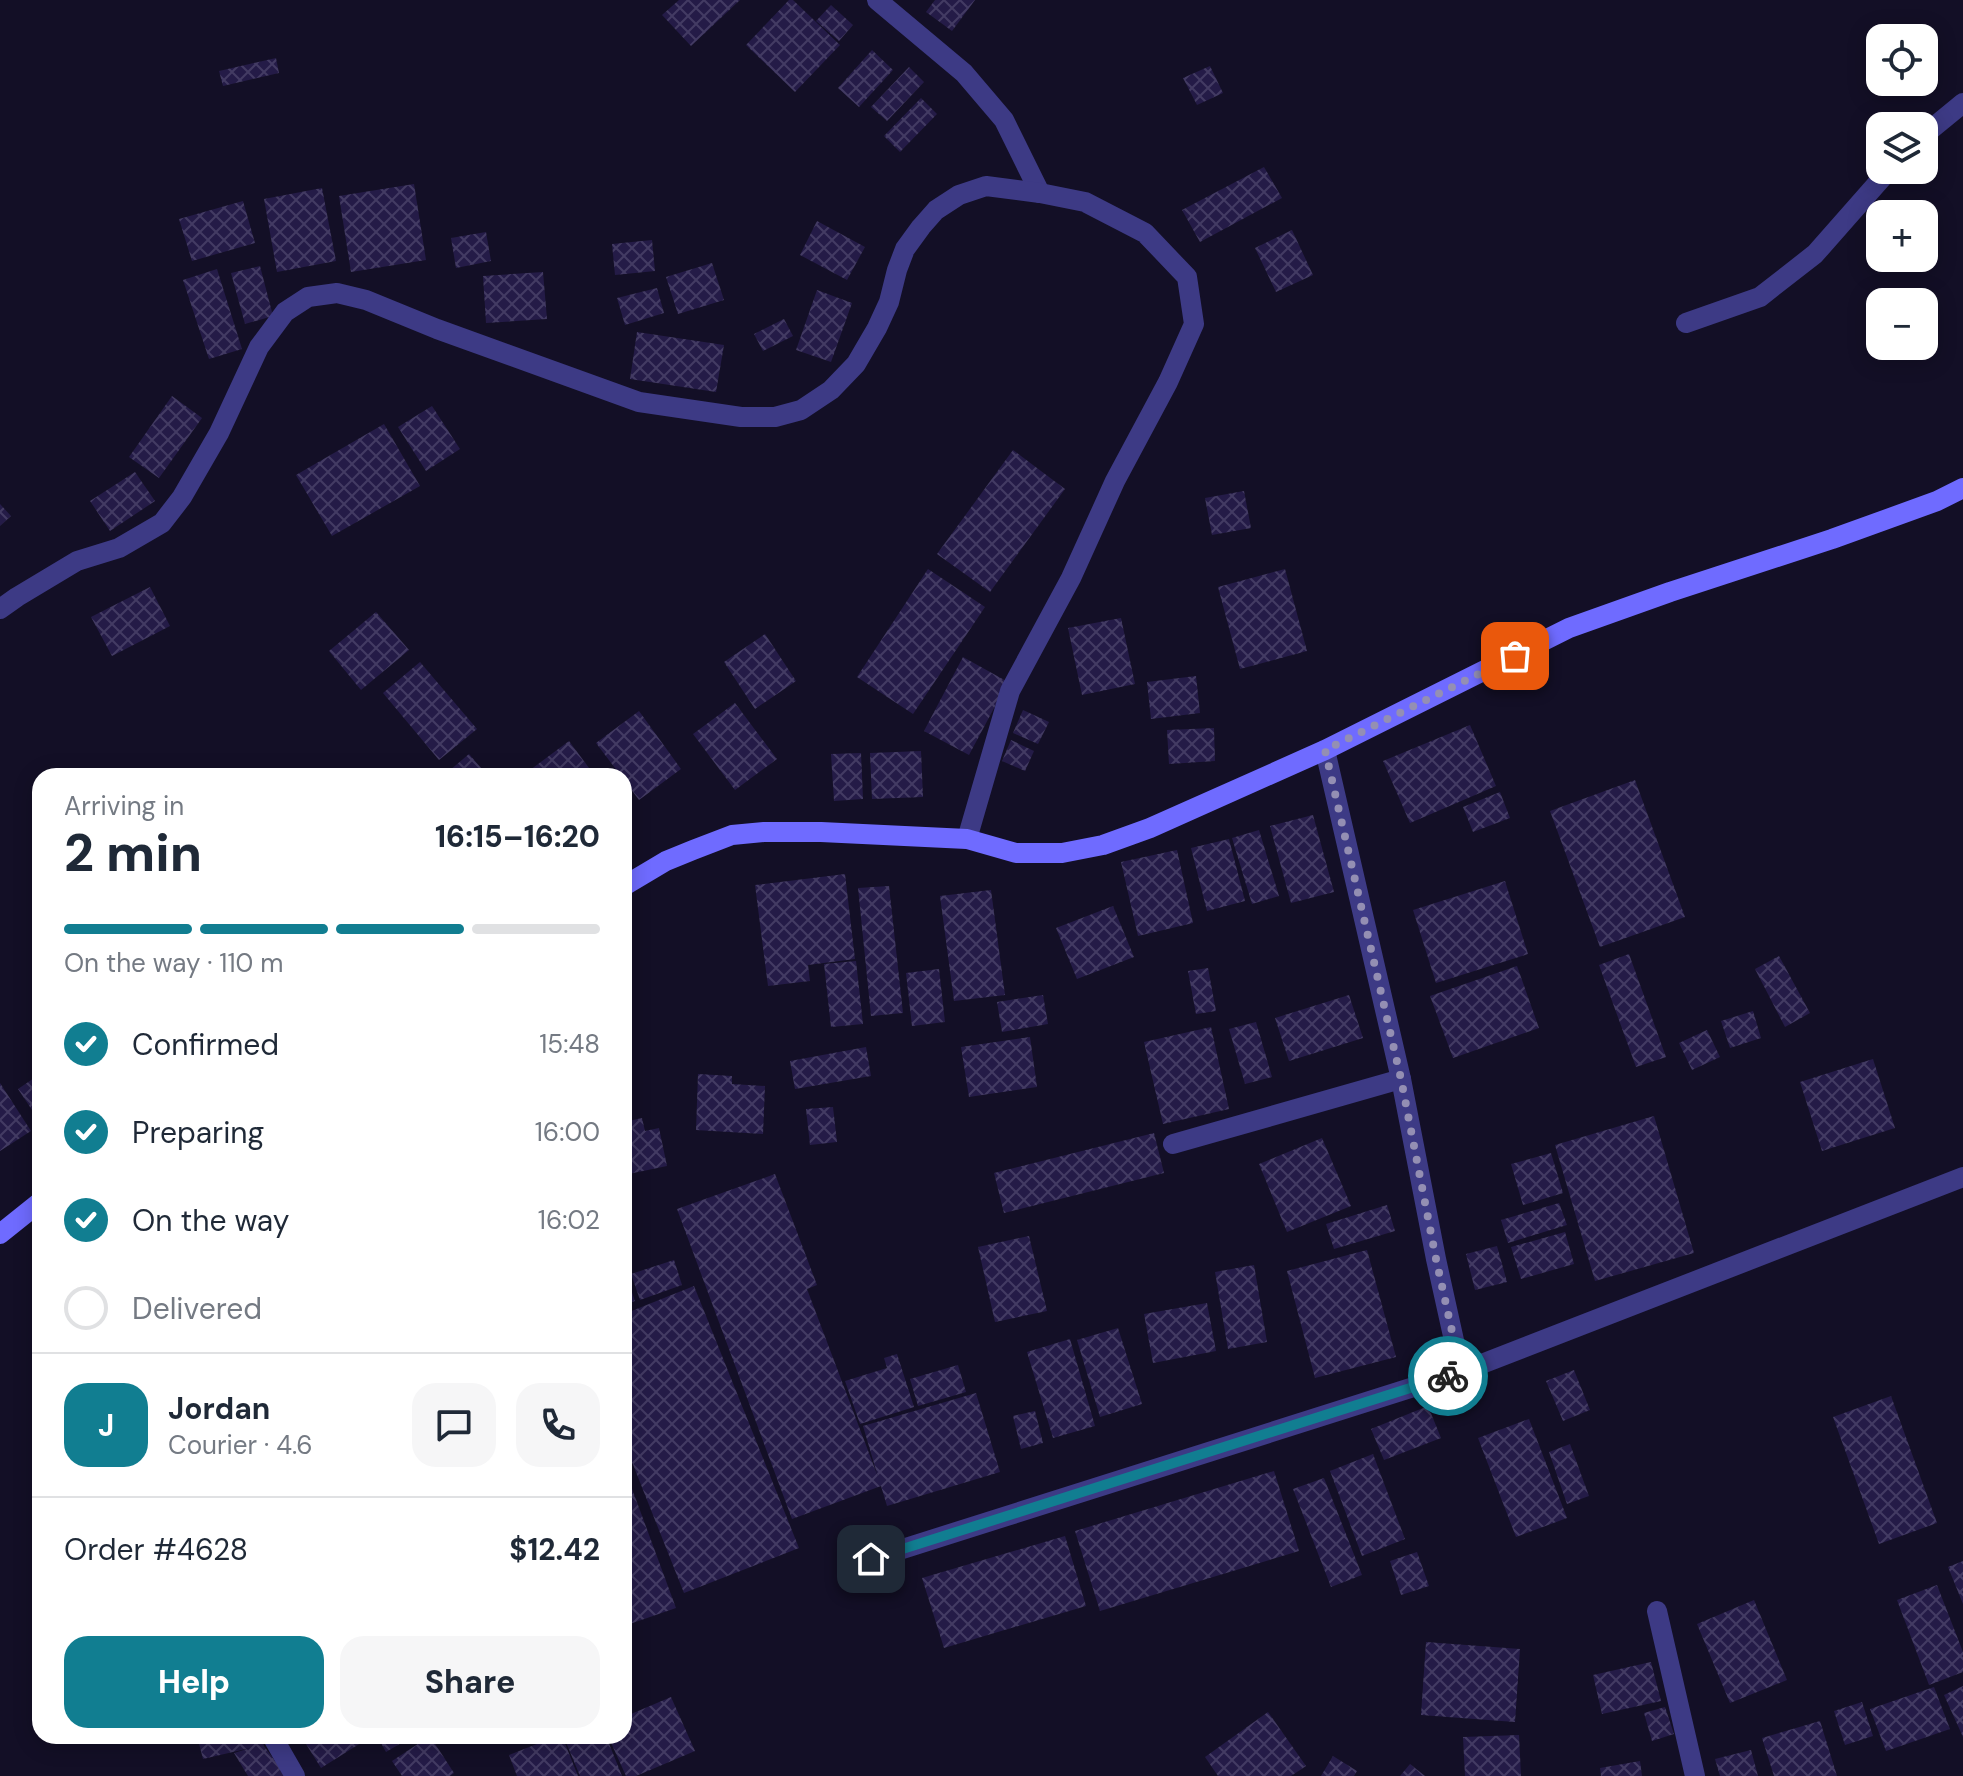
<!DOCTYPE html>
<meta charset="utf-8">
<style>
:root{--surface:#fff;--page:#f6f6f7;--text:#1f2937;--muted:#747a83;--line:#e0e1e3;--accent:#117e91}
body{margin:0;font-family:"DM Sans",sans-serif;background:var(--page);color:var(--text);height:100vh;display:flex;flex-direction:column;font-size:30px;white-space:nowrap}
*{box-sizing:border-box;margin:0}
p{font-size:26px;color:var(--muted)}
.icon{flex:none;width:44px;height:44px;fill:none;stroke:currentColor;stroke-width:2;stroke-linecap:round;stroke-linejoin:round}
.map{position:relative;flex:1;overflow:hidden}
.drawer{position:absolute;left:32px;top:768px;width:600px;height:976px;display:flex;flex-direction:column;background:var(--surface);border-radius:24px;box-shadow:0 4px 20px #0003}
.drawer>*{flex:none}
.fabs{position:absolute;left:1866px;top:24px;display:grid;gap:16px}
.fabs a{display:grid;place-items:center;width:72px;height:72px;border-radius:16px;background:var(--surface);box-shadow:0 4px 20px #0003;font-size:40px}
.pin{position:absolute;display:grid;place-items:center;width:68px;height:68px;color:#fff;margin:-34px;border-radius:16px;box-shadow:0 4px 12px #0006}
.courier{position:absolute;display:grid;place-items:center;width:80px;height:80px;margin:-40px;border:6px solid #117e91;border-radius:50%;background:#fff;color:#222;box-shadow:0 2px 10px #0007}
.headline em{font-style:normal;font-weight:800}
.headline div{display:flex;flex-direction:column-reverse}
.headline{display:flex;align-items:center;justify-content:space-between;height:136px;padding:0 32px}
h1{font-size:52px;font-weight:800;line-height:60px}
.bar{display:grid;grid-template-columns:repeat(4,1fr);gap:12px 8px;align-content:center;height:96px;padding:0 32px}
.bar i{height:10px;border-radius:6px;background:var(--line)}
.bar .on{background:var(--accent)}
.bar p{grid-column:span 4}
.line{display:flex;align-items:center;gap:20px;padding:0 32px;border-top:2px solid var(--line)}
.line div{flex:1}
.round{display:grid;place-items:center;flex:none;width:84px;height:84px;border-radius:24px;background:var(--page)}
ol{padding:0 32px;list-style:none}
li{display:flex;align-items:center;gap:24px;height:88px}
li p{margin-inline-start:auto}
li .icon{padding:8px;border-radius:50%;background:var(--accent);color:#fff;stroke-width:4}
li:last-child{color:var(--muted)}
li i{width:44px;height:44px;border:4px solid var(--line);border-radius:50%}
.cta{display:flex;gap:16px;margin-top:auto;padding:16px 32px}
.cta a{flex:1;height:92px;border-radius:24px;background:var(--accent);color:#fff;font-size:32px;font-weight:800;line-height:92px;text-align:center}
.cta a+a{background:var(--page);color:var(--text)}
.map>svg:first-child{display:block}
.building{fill:url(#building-cross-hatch)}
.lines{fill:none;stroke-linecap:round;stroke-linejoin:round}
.street{stroke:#3d3a85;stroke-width:20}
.secondary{stroke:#6f6bff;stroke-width:20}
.done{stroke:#948fb3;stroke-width:8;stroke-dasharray:0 14.4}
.route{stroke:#117e91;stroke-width:10}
</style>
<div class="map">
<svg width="1963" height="1776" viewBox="0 0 1963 1776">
<defs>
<pattern id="building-cross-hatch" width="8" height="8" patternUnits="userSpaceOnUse" patternTransform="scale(2)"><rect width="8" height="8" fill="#241b47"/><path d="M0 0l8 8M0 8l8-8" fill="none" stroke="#433b63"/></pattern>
</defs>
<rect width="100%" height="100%" fill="#130f26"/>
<g class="building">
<path d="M679,0H740L691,46L662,15Z"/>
<path d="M789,0H793L840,45L795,92L746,45Z"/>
<path d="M935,0H975L952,31L926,12Z"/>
<path d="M831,5L853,25L839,41L816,21Z"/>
<path d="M872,50L893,70L859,107L838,88Z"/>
<path d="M276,58L279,73L223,86L219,71Z"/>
<path d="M1210,66L1223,93L1197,105L1183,78Z"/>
<path d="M909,67L924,82L887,121L871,107Z"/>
<path d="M921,98L937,114L900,152L884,136Z"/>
<path d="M1264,167L1282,198L1200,242L1182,210Z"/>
<path d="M414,184L426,260L351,272L339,196Z"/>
<path d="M322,188L336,261L277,272L264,199Z"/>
<path d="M243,201L255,243L192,261L179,219Z"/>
<path d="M817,221L865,247L847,280L800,255Z"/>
<path d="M1292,230L1313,275L1276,292L1255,248Z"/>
<path d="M486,232L491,261L456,268L451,238Z"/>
<path d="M652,240L655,271L615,275L612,244Z"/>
<path d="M712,263L724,300L678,314L666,277Z"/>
<path d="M260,266L273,316L245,324L231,273Z"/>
<path d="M217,269L242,349L209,359L183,280Z"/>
<path d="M543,272L547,319L486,323L483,276Z"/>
<path d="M657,288L664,313L625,325L617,298Z"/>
<path d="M817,290L852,303L831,362L796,350Z"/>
<path d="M784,319L793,336L763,351L754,334Z"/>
<path d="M637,332L724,345L716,392L630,379Z"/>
<path d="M172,396L202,418L159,478L129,457Z"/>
<path d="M432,406L460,449L426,471L398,427Z"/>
<path d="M384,424L420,486L332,536L296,475Z"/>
<path d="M1013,450L1065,489L990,592L937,554Z"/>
<path d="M135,472L155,501L110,531L90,501Z"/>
<path d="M1244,491L1251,528L1212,535L1205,498Z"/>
<path d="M0,504L11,516L0,526Z"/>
<path d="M928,569L985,607L913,714L857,677Z"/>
<path d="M1285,569L1307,651L1240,669L1218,587Z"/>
<path d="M150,587L170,626L112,656L91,617Z"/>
<path d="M376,612L409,650L361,690L329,651Z"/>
<path d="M1121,618L1135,684L1082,695L1068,628Z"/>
<path d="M765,634L796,681L755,709L724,662Z"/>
<path d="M963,657L1008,682L969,755L924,731Z"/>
<path d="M420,662L477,729L439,760L383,693Z"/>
<path d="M1196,676L1200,713L1151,719L1147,682Z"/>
<path d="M735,703L777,759L735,790L693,734Z"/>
<path d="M1023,710L1049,722L1038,744L1013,733Z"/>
<path d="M639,711L681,769L639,800L624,780V776H621L596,743Z"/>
<path d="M1470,725L1496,786L1410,823L1383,761Z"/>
<path d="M1214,728L1215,761L1169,764L1167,730Z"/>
<path d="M1011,740L1034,751L1025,771L1002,761Z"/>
<path d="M569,741L595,776H522Z"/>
<path d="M921,751L923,797L872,799L870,753Z"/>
<path d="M861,753L863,799L834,801L831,754Z"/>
<path d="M469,754L488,776H443Z"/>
<path d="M1635,780L1685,917L1600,947L1550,811Z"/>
<path d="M1500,792L1510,818L1473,832L1463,807Z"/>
<path d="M1313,815L1334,892L1291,903L1270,826Z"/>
<path d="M1259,830L1279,896L1252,904L1232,838Z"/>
<path d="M1229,839L1245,901L1207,911L1191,848Z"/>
<path d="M1177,850L1193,923L1138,936L1121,862Z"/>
<path d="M845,874L855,959L808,965L810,981L768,986L755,885Z"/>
<path d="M1505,881L1528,954L1436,983L1413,910Z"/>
<path d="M889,886L903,1013L871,1016L858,888Z"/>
<path d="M991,890L1005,995L954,1001L940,896Z"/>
<path d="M1113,906L1134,957L1077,979L1056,928Z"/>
<path d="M1629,954L1666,1057L1636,1067L1599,965Z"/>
<path d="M1779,956L1810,1013L1785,1027L1755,969Z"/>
<path d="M856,961L863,1024L831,1027L824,964Z"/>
<path d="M1517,966L1539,1028L1453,1058L1430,996Z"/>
<path d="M1208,968L1216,1011L1196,1014L1188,971Z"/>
<path d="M939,969L945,1022L912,1026L906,973Z"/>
<path d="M1043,995L1048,1024L1002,1032L997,1002Z"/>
<path d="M1349,995L1363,1038L1289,1061L1275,1018Z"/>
<path d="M1753,1011L1761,1038L1730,1048L1721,1021Z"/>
<path d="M1256,1022L1272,1077L1245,1084L1229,1029Z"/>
<path d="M1211,1027L1229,1109L1163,1124L1144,1042Z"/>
<path d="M1707,1030L1720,1057L1692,1070L1679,1043Z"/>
<path d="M1030,1037L1037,1087L969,1097L961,1047Z"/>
<path d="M866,1047L871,1076L795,1089L790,1061Z"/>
<path d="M1873,1059L1895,1128L1822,1151L1800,1082Z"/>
<path d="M40,1074V1122L18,1089Z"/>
<path d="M698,1074L732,1076V1084L765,1086L763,1134L696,1130Z"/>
<path d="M0,1083L31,1131L0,1151Z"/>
<path d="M833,1107L837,1142L810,1145L806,1109Z"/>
<path d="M1654,1116L1694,1253L1595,1281L1555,1145Z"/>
<path d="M642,1118L645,1131L659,1128L667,1166L624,1175V1122Z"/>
<path d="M1154,1133L1164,1173L1004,1213L994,1173Z"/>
<path d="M1322,1138L1351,1206L1287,1232L1259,1164Z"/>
<path d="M1551,1153L1563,1193L1523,1205L1511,1164Z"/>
<path d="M775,1174L817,1285L807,1289L878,1477L863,1426L976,1393L1000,1472L887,1506L881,1486L792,1519L677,1209Z"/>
<path d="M1559,1203L1567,1225L1508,1243L1501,1220Z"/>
<path d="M1387,1205L1395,1231L1334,1249L1326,1224Z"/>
<path d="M1565,1232L1574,1264L1521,1279L1511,1247Z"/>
<path d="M1029,1236L1047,1311L995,1322L978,1247Z"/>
<path d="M1497,1246L1507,1282L1475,1290L1466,1254Z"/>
<path d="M1367,1250L1396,1357L1315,1378L1287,1271Z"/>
<path d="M674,1260L682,1285L640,1300L631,1274Z"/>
<path d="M1254,1265L1267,1342L1228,1349L1215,1272Z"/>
<path d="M628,1281L635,1301L624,1305V1283Z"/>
<path d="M694,1286L799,1548L684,1593L624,1442V1314Z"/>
<path d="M1207,1303L1216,1351L1153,1363L1144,1314Z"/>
<path d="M1118,1328L1142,1404L1100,1417L1077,1340Z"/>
<path d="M1070,1339L1095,1426L1053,1438L1027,1352Z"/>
<path d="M897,1354L914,1407L860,1424L845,1381L887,1368L884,1358Z"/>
<path d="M958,1365L966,1392L918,1406L910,1379Z"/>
<path d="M1574,1370L1590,1410L1563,1421L1546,1381Z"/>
<path d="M1891,1396L1937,1523L1879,1544L1833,1417Z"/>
<path d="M1428,1406L1441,1438L1384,1460L1371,1429Z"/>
<path d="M1035,1411L1043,1443L1021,1449L1013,1416Z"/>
<path d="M1529,1419L1567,1518L1516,1537L1478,1438Z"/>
<path d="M1570,1444L1589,1496L1567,1504L1549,1452Z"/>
<path d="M1373,1454L1405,1539L1362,1556L1330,1471Z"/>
<path d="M624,1467L676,1608L624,1626Z"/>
<path d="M1274,1471L1299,1551L1100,1611L1075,1531Z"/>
<path d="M1324,1478L1362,1575L1331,1587L1293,1489Z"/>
<path d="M1065,1536L1086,1606L944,1648L922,1578Z"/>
<path d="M1417,1552L1429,1586L1401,1595L1390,1561Z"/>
<path d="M1963,1561V1604L1948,1567Z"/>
<path d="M1937,1585L1963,1652V1672L1929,1685L1897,1600Z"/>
<path d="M1754,1600L1787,1680L1730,1703L1697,1624Z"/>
<path d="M1426,1642L1520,1649L1515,1722L1421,1715Z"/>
<path d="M1651,1662L1661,1701L1602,1714L1593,1675Z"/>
<path d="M1963,1686V1737L1944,1695Z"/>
<path d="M1934,1687L1950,1729L1886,1751L1870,1709Z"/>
<path d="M671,1697L695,1751L636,1776H626L608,1736H624V1717Z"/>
<path d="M1862,1702L1873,1736L1845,1745L1834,1711Z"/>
<path d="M1665,1707L1674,1734L1652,1741L1644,1713Z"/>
<path d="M1268,1712L1306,1766L1291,1776H1218L1205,1757Z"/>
<path d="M1820,1721L1837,1776H1774L1762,1738Z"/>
<path d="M1519,1735L1521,1776H1465L1463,1737Z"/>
<path d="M197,1736H261L264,1746L286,1776H248L234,1753L250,1748L203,1759Z"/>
<path d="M301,1736H372L321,1768Z"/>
<path d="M377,1736H413L386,1752Z"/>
<path d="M430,1736L454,1773L450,1776H402L392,1761Z"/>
<path d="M557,1736H562L578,1776H517L509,1755Z"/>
<path d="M575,1736H606L622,1776H580L565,1740Z"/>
<path d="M1751,1750L1758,1776H1720L1715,1759Z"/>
<path d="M1333,1756L1357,1771L1354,1776H1321Z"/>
<path d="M1640,1761L1642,1776H1601L1600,1768Z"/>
<path d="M1410,1764L1425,1776H1400Z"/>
</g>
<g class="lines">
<g class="street">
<path d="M877,0L964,73L1004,120L1040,193"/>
<path d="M1924,135L1963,103"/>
<path d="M1686,323L1760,297L1815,254L1889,170"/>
<path d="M0,609L17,597L77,561L119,548L162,523L182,497L219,433L259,347L285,312L308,297L337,293L366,300L437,329L639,402L741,417H775L801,410L831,390L856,364L877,328L889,302L897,270L905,249L921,227L936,210L959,195L986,186L1040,193L1085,202L1145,233L1187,277L1194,324L1168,382L1115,481L1071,578L1010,691L967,839"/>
<path d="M1325,750L1401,1079L1436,1259L1461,1372"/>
<path d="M1173,1144L1401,1079"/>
<path d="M871,1559L1461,1372L1963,1177"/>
<path d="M1657,1611L1695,1776"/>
<path d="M272,1736L295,1776"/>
</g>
<g class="secondary">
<path d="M624,886L666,861L693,850L732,835L764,832H821L967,839L1016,853H1062L1103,845L1150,828L1325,750L1569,628L1670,592L1832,539L1937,501L1963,488"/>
<path d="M0,1234L40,1202"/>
</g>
</g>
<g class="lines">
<path class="done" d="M1448,1376L1461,1372L1436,1259L1401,1079L1325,750L1515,656"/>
<path class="route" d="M871,1559L1448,1376"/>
</g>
</svg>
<div class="fabs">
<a><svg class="icon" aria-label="locate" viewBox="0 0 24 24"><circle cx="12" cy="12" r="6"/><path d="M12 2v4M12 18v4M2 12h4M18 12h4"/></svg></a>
<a><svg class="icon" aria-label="layers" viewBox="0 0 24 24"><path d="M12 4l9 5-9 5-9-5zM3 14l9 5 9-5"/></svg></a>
<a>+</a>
<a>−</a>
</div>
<div class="pin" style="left:1515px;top:656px;background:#ea580c"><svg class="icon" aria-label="bag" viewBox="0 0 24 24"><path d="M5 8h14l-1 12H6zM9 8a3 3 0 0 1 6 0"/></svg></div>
<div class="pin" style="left:871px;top:1559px;background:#1f2937"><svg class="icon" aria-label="home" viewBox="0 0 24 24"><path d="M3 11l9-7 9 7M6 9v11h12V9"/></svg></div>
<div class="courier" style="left:1448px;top:1376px"><svg class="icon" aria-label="bike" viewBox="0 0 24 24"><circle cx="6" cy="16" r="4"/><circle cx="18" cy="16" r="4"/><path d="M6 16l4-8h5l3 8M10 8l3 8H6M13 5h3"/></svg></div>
<section class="drawer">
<div class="headline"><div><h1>2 min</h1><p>Arriving in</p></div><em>16:15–16:20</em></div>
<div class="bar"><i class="on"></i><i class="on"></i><i class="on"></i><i></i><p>On the way · 110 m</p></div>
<ol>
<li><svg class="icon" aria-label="check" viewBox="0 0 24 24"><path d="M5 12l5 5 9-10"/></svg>Confirmed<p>15:48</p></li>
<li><svg class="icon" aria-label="check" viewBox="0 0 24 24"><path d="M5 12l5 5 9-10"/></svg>Preparing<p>16:00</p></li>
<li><svg class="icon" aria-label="check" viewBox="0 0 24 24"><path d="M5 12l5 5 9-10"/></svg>On the way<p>16:02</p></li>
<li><i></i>Delivered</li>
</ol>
<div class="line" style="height:144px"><b class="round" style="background:var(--accent);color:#fff">J</b><div><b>Jordan</b><p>Courier · 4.6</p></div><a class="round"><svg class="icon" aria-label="chat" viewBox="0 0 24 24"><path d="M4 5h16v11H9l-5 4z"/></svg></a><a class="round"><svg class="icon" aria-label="phone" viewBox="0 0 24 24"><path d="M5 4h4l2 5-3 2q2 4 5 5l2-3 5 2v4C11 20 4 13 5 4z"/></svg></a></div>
<div class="line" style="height:104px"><div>Order #4628</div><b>$12.42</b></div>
<div class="cta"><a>Help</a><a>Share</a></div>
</section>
</div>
